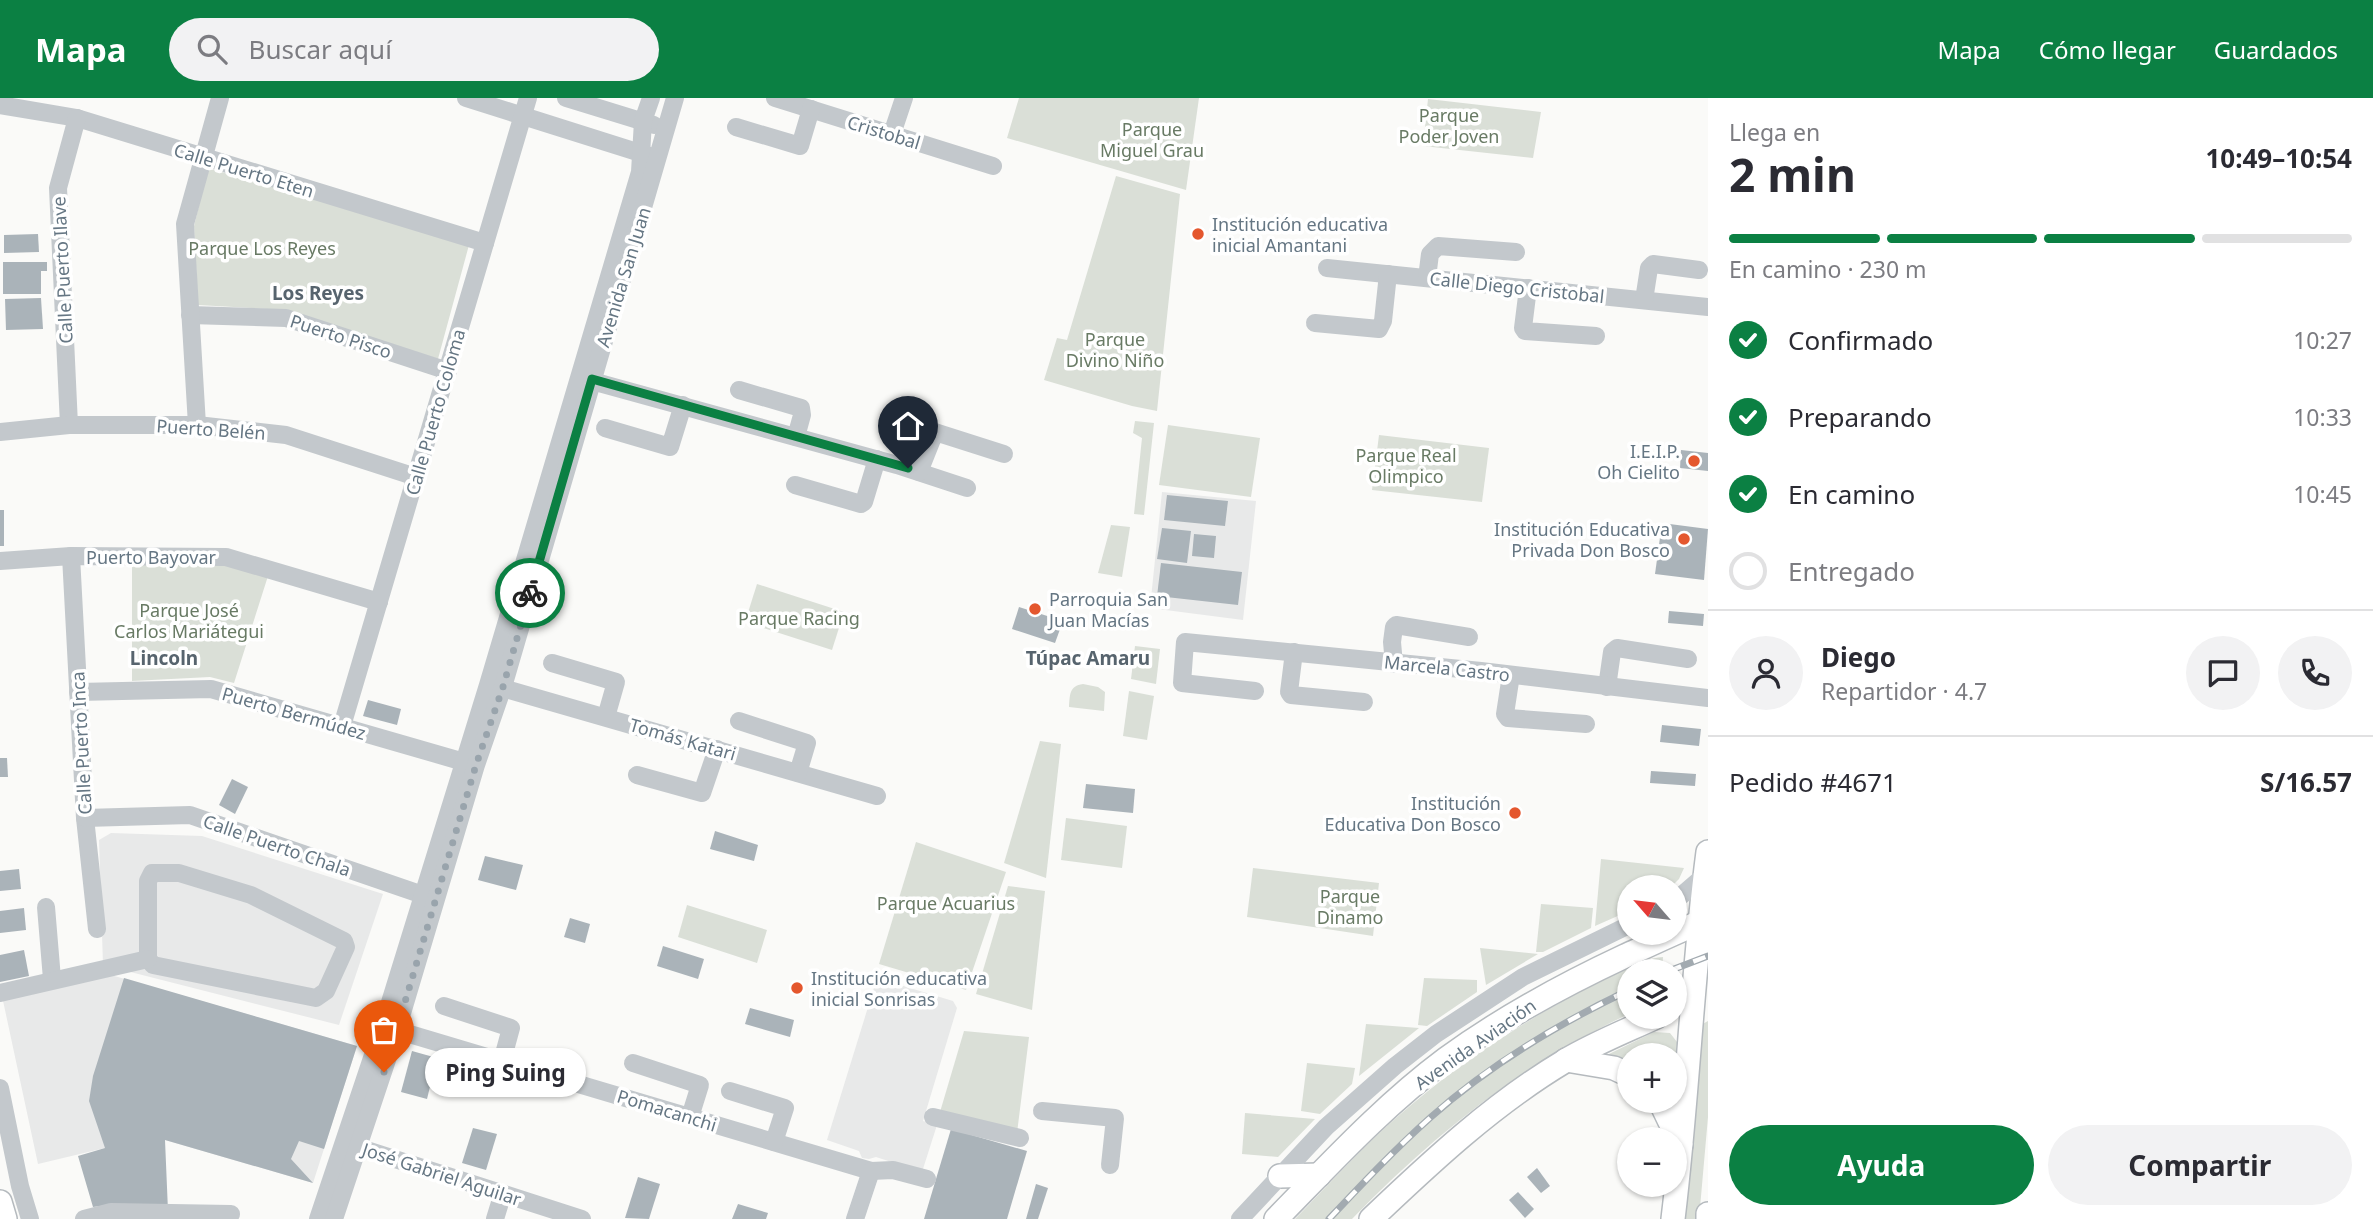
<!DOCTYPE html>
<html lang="es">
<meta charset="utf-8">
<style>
:root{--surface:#fff;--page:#f2f2f3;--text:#2b2b33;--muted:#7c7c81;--line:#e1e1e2;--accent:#0b8043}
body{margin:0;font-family:"Noto Sans",sans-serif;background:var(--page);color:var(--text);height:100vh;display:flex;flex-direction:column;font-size:26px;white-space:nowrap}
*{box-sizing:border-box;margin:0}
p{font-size:23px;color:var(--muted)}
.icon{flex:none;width:38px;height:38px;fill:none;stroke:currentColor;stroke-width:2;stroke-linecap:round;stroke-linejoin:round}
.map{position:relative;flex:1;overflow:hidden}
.details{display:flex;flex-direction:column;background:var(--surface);width:665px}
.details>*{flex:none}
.needle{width:46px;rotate:298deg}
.fabs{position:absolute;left:1617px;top:777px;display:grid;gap:14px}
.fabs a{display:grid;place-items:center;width:70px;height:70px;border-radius:50%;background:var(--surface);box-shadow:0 2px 5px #0004;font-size:35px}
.pin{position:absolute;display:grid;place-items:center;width:60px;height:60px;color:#fff;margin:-72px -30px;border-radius:50% 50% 50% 0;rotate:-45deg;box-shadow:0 0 7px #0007}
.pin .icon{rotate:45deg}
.courier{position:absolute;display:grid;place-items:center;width:70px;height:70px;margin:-35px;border:5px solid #0b8043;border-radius:50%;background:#fff;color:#222;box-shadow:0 2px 9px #0007}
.bubble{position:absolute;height:49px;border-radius:24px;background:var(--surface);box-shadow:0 2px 5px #0004;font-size:23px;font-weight:700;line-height:49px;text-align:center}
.head em{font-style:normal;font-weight:700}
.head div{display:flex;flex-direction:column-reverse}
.head{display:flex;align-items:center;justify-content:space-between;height:119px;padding:0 21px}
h1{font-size:46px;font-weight:700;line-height:52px}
.bar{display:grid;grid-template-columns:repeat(4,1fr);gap:10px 7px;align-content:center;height:84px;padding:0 21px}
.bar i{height:9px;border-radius:5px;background:var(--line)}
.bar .active{background:var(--accent)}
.bar p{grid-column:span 4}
.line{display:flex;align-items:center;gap:18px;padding:0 21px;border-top:2px solid var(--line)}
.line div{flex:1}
.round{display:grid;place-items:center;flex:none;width:74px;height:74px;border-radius:37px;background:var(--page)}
ol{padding:0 21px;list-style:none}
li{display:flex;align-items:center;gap:21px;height:77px}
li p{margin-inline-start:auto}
li .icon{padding:7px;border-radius:50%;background:var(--accent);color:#fff;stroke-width:4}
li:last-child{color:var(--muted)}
li i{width:38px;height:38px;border:4px solid var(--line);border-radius:50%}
.action{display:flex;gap:14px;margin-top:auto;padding:14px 21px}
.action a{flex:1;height:80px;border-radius:42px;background:var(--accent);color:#fff;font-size:28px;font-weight:700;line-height:80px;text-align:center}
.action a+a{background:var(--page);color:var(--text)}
header{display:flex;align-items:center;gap:42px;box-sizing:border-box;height:98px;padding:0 35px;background:var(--accent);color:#fff}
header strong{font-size:33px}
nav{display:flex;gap:38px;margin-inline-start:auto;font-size:24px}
.search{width:490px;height:63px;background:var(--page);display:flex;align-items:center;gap:18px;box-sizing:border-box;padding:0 24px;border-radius:38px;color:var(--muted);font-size:26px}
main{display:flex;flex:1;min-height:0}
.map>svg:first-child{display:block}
.built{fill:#e8e9e9}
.green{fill:#dadfd7}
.building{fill:#aab3b9}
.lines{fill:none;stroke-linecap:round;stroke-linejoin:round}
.major-casing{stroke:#b5babe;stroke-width:26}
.minor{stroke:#c3c8cc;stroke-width:18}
.major{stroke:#fff;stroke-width:23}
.rail-casing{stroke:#a2aab0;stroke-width:7}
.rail{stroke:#fff;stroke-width:4.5;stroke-dasharray:13;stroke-linecap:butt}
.done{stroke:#99a4ac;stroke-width:7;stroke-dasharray:0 12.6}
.route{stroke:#0b8043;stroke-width:9}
.poi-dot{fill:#e4572e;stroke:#fff;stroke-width:2.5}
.labels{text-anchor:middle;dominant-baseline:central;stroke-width:7;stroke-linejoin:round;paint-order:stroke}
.park-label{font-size:18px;fill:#687a64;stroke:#fff}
.street-label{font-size:18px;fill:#657683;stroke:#fff}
.poi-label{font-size:18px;fill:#657683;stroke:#fff;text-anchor:start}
.neighbourhood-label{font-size:19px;font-weight:bold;fill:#57646e;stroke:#fff}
</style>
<header>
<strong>Mapa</strong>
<div class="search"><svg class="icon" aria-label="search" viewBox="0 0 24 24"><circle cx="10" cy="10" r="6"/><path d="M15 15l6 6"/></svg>Buscar aquí</div>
<nav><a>Mapa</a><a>Cómo llegar</a><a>Guardados</a></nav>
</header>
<main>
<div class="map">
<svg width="1708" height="1121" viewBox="0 0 1708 1121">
<rect width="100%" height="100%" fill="#fafaf8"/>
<g class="built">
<path d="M1162,394L1256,403L1243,522L1150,510Z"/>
<path d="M111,735L202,738L383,796L339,927L103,867L99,742Z"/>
<path d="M104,875L357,948L313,1085L165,1042L105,1050L38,1066L2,898Z"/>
<path d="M877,880L953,903L957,910L923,1023L937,1027L922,1074L876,1059L869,1061L862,1060L859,1053L827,1042Z"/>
</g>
<g class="green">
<path d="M1019,0H1199L1186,92L1007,40Z"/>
<path d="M1428,1L1541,14L1533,60L1423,48Z"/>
<path d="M208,70L469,147L438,261L286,212L198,207L194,128Z"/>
<path d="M1116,78L1180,96L1157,313L1132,308L1044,282L1057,240L1067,242Z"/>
<path d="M1135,323L1154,325L1144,417L1134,416L1142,340L1133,335Z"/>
<path d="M1168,327L1260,340L1251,399L1159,387Z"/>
<path d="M1379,337L1489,350L1482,404L1372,392Z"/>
<path d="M1111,427L1130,429L1122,479L1098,475Z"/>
<path d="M132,465H225L268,478L234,585L210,579L132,583Z"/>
<path d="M757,486L844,514L832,552L745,524Z"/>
<path d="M1135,548L1160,551L1156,586L1131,581Z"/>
<path d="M1083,586L1098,589L1105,594L1104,613L1069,609C1070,597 1069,588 1083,586Z"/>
<path d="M1129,593L1154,598L1147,642L1123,638Z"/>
<path d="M1040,643L1061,646L1046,780L1004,765Z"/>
<path d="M1066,720L1127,728L1122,770L1061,762Z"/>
<path d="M916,744L1006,774L966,892L879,866Z"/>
<path d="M1601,761L1684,770L1679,781L1671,789H1629V813L1595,828Z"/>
<path d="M1253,770L1379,785L1373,838L1247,819Z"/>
<path d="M1008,788L1045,793L1032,912L976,896Z"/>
<path d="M1541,806L1593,810L1591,830L1543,854H1536Z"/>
<path d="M687,807L767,832L757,865L678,839Z"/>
<path d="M1480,850L1538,856L1486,887Z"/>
<path d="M1663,859L1662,873H1629V916C1523,965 1433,1037 1352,1121H1295C1328,1087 1361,1051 1396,1020C1454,969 1517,927 1585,891C1608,879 1637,861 1663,859Z"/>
<path d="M1424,880L1477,882V894L1427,928L1418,927Z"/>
<path d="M1708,923V1019L1699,1121H1681L1699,928Z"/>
<path d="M1366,926L1419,930L1359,978Z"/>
<path d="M964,933L1029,939L1017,1035L940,1014Z"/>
<path d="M1654,934L1670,935L1677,944L1675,999V957H1629V973L1606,962L1609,956Z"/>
<path d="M1307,965L1355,970L1352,986L1320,1016L1301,1013Z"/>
<path d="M1245,1015L1315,1021L1278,1059L1242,1056Z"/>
</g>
<g class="building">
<path d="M38,136L39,154L4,155V137Z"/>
<path d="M3,164H47V173H41V196H3Z"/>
<path d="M41,200L43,231L6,232L5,201Z"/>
<path d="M1681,352L1708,355V373L1680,370Z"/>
<path d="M1167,397L1228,403L1225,428L1164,422Z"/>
<rect x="0" y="412" width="4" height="36"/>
<path d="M1662,425L1708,431L1704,482L1655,476Z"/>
<path d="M1162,430L1191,433L1187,465L1157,461Z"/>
<path d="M1194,436L1216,438L1214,460L1192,458Z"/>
<path d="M1161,465L1242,474L1238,507L1157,498Z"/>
<path d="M1019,509L1063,523L1055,545L1012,531Z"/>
<path d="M1669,513L1704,516L1703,528L1668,525Z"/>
<path d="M368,602L401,611L397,627L363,618Z"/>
<path d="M1662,627L1701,631L1699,648L1660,644Z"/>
<path d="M0,660H7L8,679H0Z"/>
<path d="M1651,673L1696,676L1695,688L1650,685Z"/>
<path d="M232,681L248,689L235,716L219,707Z"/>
<path d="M1086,686L1135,691L1133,715L1083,710Z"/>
<path d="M715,733L758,747L754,763L710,751Z"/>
<path d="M485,758L523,767L516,792L478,782Z"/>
<path d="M19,771L21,791L0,793V773Z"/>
<path d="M24,810L26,832L0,835V813Z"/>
<path d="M570,820L590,826L585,845L564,839Z"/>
<path d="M663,848L704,861L698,881L657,868Z"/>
<path d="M24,852L29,878L0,884V857Z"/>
<path d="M124,880L357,948L324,1051L299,1043L291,1061L313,1085L165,1042L168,1113L117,1106L93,1109L78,1058L105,1050L89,1003L93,978Z"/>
<path d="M750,910L794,922L790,939L745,926Z"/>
<path d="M412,953L437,960L427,1001L401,994Z"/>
<path d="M473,1030L497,1036L486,1072L462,1065Z"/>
<path d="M951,1031L1027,1053L1007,1121H924Z"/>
<path d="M1537,1070L1550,1088L1541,1095L1527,1079Z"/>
<path d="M638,1079L660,1086L649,1121L625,1120Z"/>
<path d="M1036,1086L1048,1090L1038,1121H1026Z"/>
<path d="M1518,1094L1534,1111L1525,1120L1509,1102Z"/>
<path d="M738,1106L768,1115L766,1121H732Z"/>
</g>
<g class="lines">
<defs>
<g id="major">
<path d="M1566,962L1614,970L1629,977"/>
<path d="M1660,1003L1681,1047"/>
<path d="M1280,1078L1319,1077"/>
<path d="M0,1104L5,1121"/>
<path d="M1276,1121C1330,1066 1383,1008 1446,961C1502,920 1563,887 1625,858C1653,845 1680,832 1708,821"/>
<path d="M1371,1121C1431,1064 1493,1006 1565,963C1593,946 1626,933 1656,919"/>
<path d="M1673,1121C1688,999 1692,876 1708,754"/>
<path d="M1708,1121V1116"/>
</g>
</defs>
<use href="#major" class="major-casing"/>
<g class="minor">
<path d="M466,0L653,59"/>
<path d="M566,0L654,27"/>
<path d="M775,0L993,68"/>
<path d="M0,7L77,20L485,145"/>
<path d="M736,29L800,48L811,11"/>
<path d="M892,36L904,0"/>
<path d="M1327,170L1708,209"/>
<path d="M1427,180L1430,156L1438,148L1516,154"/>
<path d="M1528,190L1523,230L1525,233L1596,238"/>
<path d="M1644,202L1649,170L1653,166L1699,172"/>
<path d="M190,217L286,220L448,273"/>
<path d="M1315,225L1379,231L1383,223L1388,176"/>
<path d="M581,280L897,367L967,390"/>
<path d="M739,292L801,310L802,317L796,339"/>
<path d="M69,327L58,90L77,20"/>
<path d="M197,327L185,126L220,0"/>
<path d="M605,330L670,349L683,307"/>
<path d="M0,334L69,327H197L286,337L416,379"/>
<path d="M919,374L935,334L1004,356"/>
<path d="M795,387L861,406L864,404L877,361"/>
<path d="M71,458L85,720L97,831"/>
<path d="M0,463L71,458L226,459L379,504"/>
<path d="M1294,554L1289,594L1291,597L1364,604"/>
<path d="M552,565L616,584L606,619"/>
<path d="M1394,566L1392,544L1394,529L1396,527L1469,539"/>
<path d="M1511,577L1505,616L1508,620L1586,626"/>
<path d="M492,587L877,698"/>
<path d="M1607,589L1612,554L1617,550L1688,561"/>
<path d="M1255,593L1182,585L1185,544L1481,573L1708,600"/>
<path d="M78,594L211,591L464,664"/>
<path d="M739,623L807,645L798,675"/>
<path d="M342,628L528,0"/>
<path d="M637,677L702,695L717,651"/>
<path d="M85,720L190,717L423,797"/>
<path d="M152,775H179L251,797L344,843L346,849L326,893L316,900L153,867L148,861V783Z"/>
<path d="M1675,803L1704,778"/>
<path d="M46,809L52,881"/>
<path d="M0,895L148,861"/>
<path d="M444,908L511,930L502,963"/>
<path d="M386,929L871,1073L893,1072L927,1081"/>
<path d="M633,965L700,987L690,1019"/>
<path d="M0,990L20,1088L30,1121"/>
<path d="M730,993L785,1010L774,1044"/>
<path d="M1042,1013L1115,1020L1110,1067"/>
<path d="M933,1019L1020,1040"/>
<path d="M348,1046L582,1121"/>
<path d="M84,1121L111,1114L231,1116"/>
<path d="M318,1121L383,927L488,587L640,74L643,23L651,0"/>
<path d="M334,1121L397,932L476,667L503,589L675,0"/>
<path d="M495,1121L503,1095"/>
<path d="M855,1121L871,1073"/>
<path d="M1240,1121L1326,1029L1395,968L1436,936L1523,879L1629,827"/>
</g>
<use href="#major" class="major"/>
<defs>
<g id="rail">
<path d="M1669,873L1708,858"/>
<path d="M1329,1121C1362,1086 1395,1051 1431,1019C1490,966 1558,926 1629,892"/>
</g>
</defs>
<use href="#rail" class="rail-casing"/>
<use href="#rail" class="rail"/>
</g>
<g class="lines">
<path class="done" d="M384,974L476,667L503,589L530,495"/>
<path class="route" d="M530,495L592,281L908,370"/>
</g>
<g class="poi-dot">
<circle cx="1198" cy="136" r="7"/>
<circle cx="1694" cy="363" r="7"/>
<circle cx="1684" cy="441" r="7"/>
<circle cx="1035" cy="511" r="7"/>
<circle cx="1515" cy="715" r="7"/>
<circle cx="797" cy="890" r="7"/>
</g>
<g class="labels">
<g class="park-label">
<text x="1449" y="17">Parque<tspan x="1449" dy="21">Poder Joven</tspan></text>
<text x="1152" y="31">Parque<tspan x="1152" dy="21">Miguel Grau</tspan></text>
<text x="262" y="150">Parque Los Reyes</text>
<text x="1115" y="241">Parque<tspan x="1115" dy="21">Divino Niño</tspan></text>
<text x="1406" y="357">Parque Real<tspan x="1406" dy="21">Olimpico</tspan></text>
<text x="189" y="512">Parque José<tspan x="189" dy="21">Carlos Mariátegui</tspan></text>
<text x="799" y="520">Parque Racing</text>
<text x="1350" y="798">Parque<tspan x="1350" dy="21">Dinamo</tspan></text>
<text x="946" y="805">Parque Acuarius</text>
</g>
<g class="street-label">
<text transform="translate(884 34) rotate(17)">Cristobal</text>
<text transform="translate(244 72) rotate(17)">Calle Puerto Eten</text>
<text transform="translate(62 172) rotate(-93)">Calle Puerto Ilave</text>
<text transform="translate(623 179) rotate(-73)">Avenida San Juan</text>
<text transform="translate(1517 189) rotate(6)">Calle Diego Cristobal</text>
<text transform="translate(341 238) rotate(18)">Puerto Pisco</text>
<text transform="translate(435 314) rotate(-74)">Calle Puerto Coloma</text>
<text transform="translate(211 331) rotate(4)">Puerto Belén</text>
<text x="151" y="459">Puerto Bayovar</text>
<text transform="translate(1447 570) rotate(6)">Marcela Castro</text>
<text transform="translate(294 615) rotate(16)">Puerto Bermúdez</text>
<text transform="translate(683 641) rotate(16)">Tomás Katari</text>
<text transform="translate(81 645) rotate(-93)">Calle Puerto Inca</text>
<text transform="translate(277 747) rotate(19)">Calle Puerto Chala</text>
<text transform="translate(1475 946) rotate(-35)">Avenida Aviación</text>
<text transform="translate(667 1012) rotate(17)">Pomacanchi</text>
<text transform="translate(442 1076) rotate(18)">José Gabriel Aguilar</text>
</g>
<g class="poi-label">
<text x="1212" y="126">Institución educativa<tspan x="1212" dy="21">inicial Amantani</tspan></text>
<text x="1680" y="353" text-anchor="end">I.E.I.P.<tspan x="1680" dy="21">Oh Cielito</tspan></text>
<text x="1670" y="431" text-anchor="end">Institución Educativa<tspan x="1670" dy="21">Privada Don Bosco</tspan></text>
<text x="1049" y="501">Parroquia San<tspan x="1049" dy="21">Juan Macías</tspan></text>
<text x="1501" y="705" text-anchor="end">Institución<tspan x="1501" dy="21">Educativa Don Bosco</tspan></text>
<text x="811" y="880">Institución educativa<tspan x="811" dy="21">inicial Sonrisas</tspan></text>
</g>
<g class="neighbourhood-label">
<text x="318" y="195">Los Reyes</text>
<text x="164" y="560">Lincoln</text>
<text x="1088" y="560">Túpac Amaru</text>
</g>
</g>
</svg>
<div class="fabs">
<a><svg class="needle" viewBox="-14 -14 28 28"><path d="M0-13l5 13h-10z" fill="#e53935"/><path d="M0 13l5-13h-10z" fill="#7c7c81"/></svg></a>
<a><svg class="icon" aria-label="layers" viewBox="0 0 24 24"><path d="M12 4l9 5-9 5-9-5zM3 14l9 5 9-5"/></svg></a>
<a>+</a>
<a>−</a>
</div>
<div class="pin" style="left:384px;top:974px;background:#ea580c"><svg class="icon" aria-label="bag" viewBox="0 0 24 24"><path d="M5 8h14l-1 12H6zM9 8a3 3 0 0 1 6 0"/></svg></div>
<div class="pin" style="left:908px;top:370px;background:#1f2937"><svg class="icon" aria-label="home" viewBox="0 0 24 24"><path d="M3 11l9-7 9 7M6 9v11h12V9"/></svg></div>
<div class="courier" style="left:530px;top:495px"><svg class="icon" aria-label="bike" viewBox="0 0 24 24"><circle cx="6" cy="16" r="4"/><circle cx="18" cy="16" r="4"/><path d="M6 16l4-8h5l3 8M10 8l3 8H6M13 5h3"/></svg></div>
<div class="bubble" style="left:425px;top:950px;width:161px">Ping Suing</div>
</div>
<section class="details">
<div class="head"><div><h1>2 min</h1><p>Llega en</p></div><em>10:49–10:54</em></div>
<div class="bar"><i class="active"></i><i class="active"></i><i class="active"></i><i></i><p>En camino · 230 m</p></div>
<ol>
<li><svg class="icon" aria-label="check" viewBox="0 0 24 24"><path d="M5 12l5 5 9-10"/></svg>Confirmado<p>10:27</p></li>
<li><svg class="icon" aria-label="check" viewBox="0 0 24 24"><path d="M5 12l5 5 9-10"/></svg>Preparando<p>10:33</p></li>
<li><svg class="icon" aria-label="check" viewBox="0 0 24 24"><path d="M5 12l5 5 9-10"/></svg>En camino<p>10:45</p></li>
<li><i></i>Entregado</li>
</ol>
<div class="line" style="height:126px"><a class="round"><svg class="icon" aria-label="person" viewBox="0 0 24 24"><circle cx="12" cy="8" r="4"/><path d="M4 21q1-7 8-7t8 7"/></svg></a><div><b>Diego</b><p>Repartidor · 4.7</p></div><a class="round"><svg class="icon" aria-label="chat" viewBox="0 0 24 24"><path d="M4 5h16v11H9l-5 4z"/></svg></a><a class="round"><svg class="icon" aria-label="phone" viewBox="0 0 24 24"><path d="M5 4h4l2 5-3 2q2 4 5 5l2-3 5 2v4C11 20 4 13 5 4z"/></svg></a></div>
<div class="line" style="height:91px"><div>Pedido #4671</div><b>S/16.57</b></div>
<div class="action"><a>Ayuda</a><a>Compartir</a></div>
</section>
</main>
